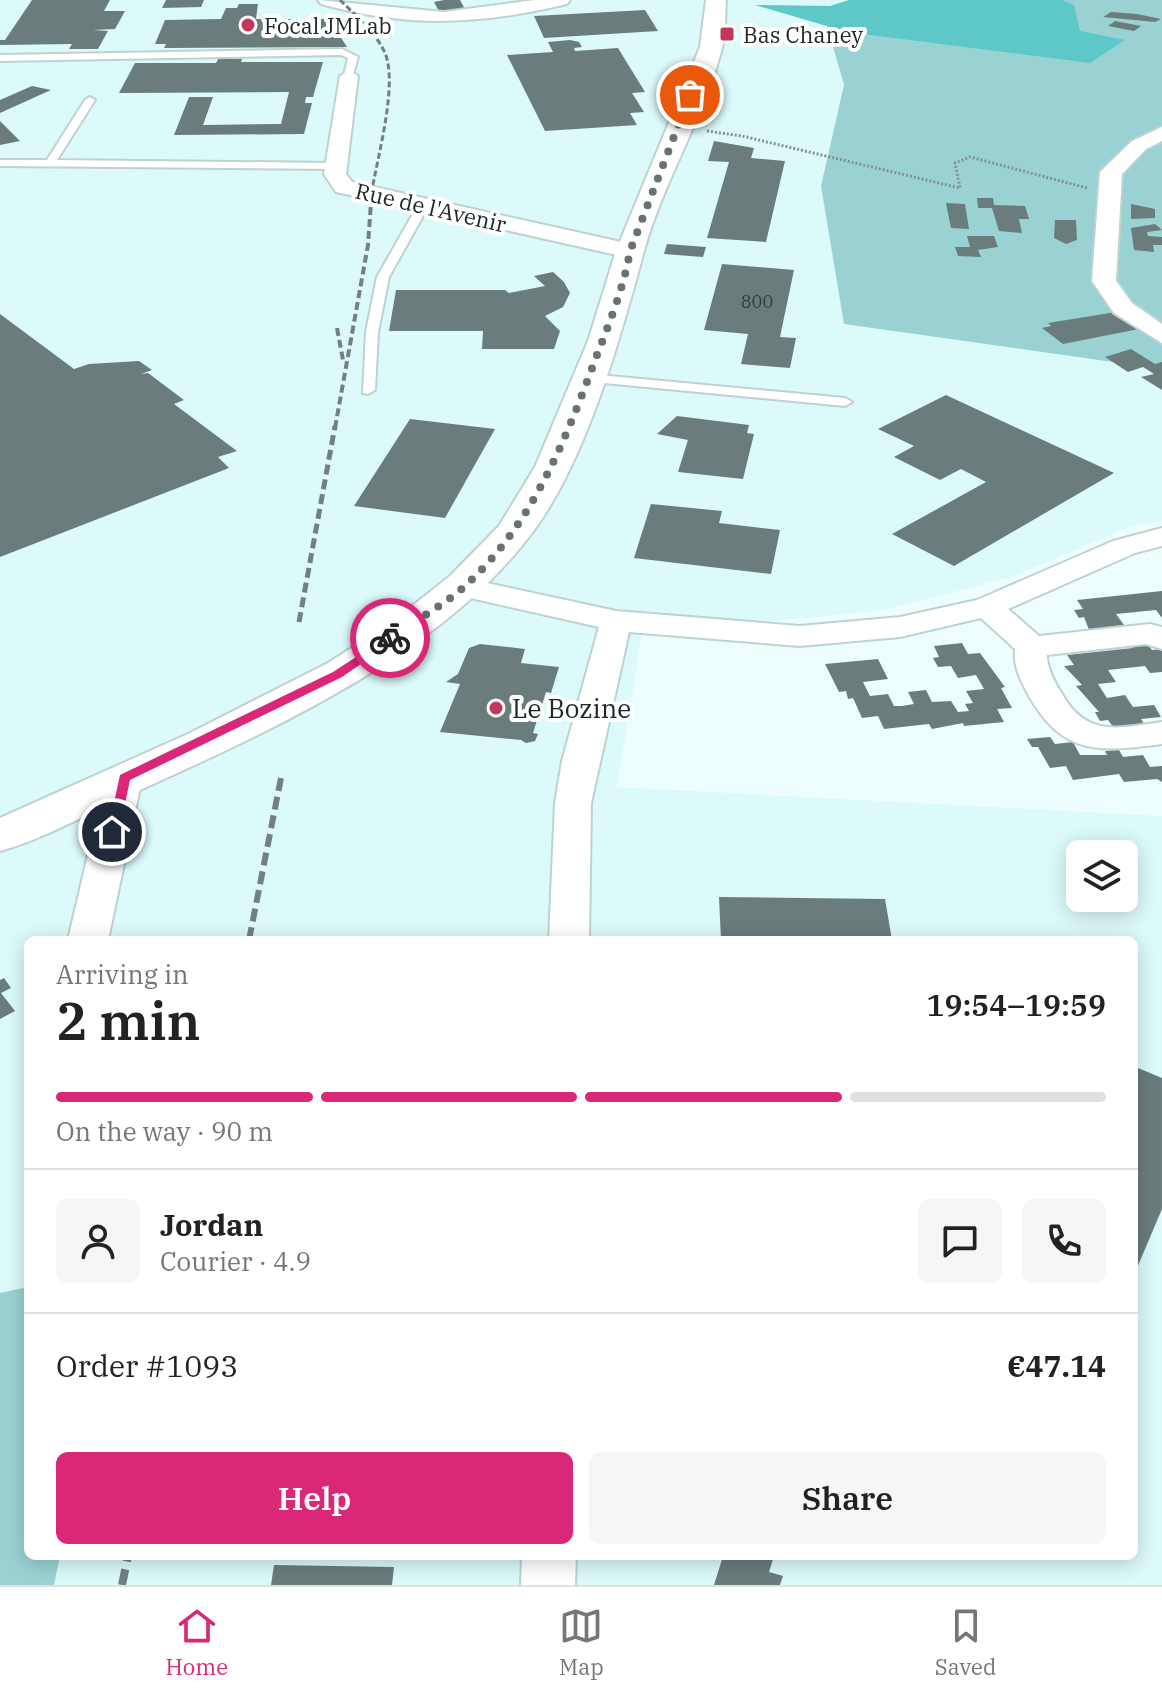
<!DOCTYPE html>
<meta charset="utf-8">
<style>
:root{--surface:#fff;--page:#f6f6f6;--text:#222;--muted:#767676;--line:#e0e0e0;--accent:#db2777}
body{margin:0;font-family:"IBM Plex Serif",serif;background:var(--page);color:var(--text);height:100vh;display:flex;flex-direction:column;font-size:30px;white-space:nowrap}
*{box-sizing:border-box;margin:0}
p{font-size:26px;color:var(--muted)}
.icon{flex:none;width:44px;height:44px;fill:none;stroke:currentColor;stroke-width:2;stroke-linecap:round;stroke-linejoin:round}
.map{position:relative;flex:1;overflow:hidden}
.panel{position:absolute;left:24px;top:936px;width:1114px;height:624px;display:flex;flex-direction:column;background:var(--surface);border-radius:12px;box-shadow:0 4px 20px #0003}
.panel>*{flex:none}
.controls{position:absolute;left:1066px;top:840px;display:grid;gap:16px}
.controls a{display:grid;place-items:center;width:72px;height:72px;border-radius:12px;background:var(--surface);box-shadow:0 4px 20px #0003;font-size:40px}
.pin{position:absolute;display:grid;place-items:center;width:68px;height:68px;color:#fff;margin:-34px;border:4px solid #fff;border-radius:50%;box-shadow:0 2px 8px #0007}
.courier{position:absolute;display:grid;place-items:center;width:80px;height:80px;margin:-40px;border:6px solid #db2777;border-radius:50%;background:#fff;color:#222;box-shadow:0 2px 10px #0007}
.overview em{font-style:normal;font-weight:600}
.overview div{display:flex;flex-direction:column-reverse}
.overview{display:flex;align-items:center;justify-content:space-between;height:136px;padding:0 32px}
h1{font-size:52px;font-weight:600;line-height:60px}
.bar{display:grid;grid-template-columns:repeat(4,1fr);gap:12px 8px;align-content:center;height:96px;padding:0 32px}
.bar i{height:10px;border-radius:6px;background:var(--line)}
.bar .on{background:var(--accent)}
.bar p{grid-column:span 4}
.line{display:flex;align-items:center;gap:20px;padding:0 32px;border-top:2px solid var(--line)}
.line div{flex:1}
.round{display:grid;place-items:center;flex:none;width:84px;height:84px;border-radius:12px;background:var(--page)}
.cta{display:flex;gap:16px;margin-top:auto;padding:16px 32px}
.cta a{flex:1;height:92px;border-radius:12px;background:var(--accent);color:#fff;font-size:32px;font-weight:600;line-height:92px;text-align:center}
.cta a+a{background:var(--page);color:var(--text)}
.tab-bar{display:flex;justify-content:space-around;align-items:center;height:112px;border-top:2px solid var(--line);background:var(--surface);font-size:22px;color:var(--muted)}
.tab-bar a{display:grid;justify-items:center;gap:4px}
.tab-bar .on{color:var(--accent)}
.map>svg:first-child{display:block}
.built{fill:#dcfafa;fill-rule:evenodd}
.green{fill:#9ad2d3}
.forest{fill:#5ec7c8}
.building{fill:#6a7c7c}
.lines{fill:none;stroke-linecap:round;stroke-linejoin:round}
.lane-casing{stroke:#bed2d2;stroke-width:4}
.street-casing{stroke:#bed2d2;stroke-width:4}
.secondary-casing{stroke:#bed2d2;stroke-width:4}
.path{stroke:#869191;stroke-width:3;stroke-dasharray:2 2;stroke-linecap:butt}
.lane{fill:#fff;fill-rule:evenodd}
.street{fill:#fff;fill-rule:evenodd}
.secondary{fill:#fff;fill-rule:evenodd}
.rail-far4{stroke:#747f7f;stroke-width:3;stroke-dasharray:6 3;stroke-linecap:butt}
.rail-far3{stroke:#747f7f;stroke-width:4;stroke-dasharray:8 4;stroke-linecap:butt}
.rail-far2{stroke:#747f7f;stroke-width:5;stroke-dasharray:10 5;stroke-linecap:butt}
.rail-far1{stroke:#747f7f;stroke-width:6;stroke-dasharray:13 6;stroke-linecap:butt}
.rail{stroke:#747f7f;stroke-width:8;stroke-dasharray:16 8;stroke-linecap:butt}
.route{fill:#db2777}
.done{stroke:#687272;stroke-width:8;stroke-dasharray:0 14.4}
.poi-dot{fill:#c5365c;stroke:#fff;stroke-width:3}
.labels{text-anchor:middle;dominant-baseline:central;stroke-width:8;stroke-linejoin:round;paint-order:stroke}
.far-number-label{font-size:18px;fill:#323c3c}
.far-poi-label{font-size:22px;fill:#202727;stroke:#fff;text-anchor:start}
.far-street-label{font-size:22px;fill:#202727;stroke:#fff}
.poi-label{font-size:26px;fill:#202727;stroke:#fff;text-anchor:start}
</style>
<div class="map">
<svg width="1162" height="1585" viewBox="0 0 1162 1585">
<rect width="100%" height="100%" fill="#eefefe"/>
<path class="built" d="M0,0H852L825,26L839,59L845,110V321L1162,369V521L1132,526L1012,577L884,610L642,635L617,787L1162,816V1585H54L60,1556H1134V940H28V1287L0,1293ZM1080,854H1124V898H1080Z"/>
<g class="green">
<path d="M855,0H1162V369L844,324L821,186L844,85L827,26Z"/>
<path d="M28,1287V1556H60L54,1585H0V1293Z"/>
</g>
<path class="forest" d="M849,0H1062L1074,5L1080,31L1125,40L1090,63L847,32L755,5L830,6Z"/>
<g class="building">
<path d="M32,0H110L104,11H125L115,29L93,30L108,31L98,49H69L72,44L0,45V40H5Z"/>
<path d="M166,0H204L201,7L162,8Z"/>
<path d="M444,0H460L466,11L440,13L434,2Z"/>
<path d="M239,4H258L256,19H334L331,30H336L347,47L164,48L166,44H155L165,20L221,19L226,8H237Z"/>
<path d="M645,10L658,31L544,38L534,16Z"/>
<path d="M1111,12L1137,14L1161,19L1155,22L1103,17Z"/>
<path d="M1115,21L1141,26L1134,31L1108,26Z"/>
<path d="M570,40L579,42L582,47L574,48L575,51L618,48L645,92L632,93L644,112L630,113L637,125L545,131L507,55L553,52L548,42Z"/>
<path d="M218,59H242L241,62H323L313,97H306L305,103H312L304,134L174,135L189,97H213L203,125L281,124L289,92L119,93L135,63H216Z"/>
<path d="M32,86L51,90L0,113V100Z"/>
<path d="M0,121L20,141L0,145Z"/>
<path d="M714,141L754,148L751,158L785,161L766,242L707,238L729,162L708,161Z"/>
<path d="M977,198H993L994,205L1025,206L1029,219H1019L1022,233L999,231L992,208H978Z"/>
<path d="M946,203L965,204L969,229L951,228Z"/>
<path d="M1131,204L1155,209V218L1131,219Z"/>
<path d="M1055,220H1076L1077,240L1066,244L1054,238Z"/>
<path d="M1155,224L1162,230L1147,232L1148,236L1162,237V245H1153L1154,252L1134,250L1131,228Z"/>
<path d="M967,236H994L998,247L978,250L981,257L958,256L955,247H970Z"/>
<path d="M667,244L706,247L703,257L664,254Z"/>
<path d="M722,264L794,270L780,337L796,338L790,368L741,364L748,334L704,330Z"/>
<path d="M553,272L564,282L570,293L563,307L545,316L560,331L554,349H482L483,331H389L396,290H505L509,293L545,286L534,276Z"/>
<path d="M1116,312L1139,329L1063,344L1042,328L1051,326L1048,323Z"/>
<path d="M0,314L74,369L89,364L139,361L152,370L141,374L148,373L184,400L174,404L237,451L218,457L229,468L0,557Z"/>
<path d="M1131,349L1155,364L1162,362V390L1141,377L1154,374L1143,367L1128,372L1105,357Z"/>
<path d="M946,395L1114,473L954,566L892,534L986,482L961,469L940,480L894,457L914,446L878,429Z"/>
<path d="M677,416L749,425L747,433L754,434L743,479L678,472L688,440L657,434Z"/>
<path d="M410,419L495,429L445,518L354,506Z"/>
<path d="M651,504L722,511L719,523L780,530L771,574L634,558Z"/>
<path d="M1162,591V618L1156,610L1116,614L1124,625L1107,627L1111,633L1091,635L1084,617L1079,618L1074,610L1083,609L1077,600Z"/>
<path d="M1146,642L1152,650L1162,649V672L1150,673L1145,666L1108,670L1116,682L1098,684L1107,698L1125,695L1133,707L1154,705L1161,717L1141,719L1146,727L1116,731L1108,720L1100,721L1095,712H1099L1076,686L1082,685L1064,666L1074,665L1067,655L1133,648L1130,644Z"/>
<path d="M962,643L968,654L980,653L1005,687L1001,688L1012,708L997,709L1004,722L964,726L963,723L932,729L929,724L884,729L878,716L862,718L853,698L848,699L846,691L839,692L825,664L878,659L888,679L863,682L870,696L888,694L894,706H902L914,704L908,692L926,690L932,702L951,701L958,712L969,711L965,704L973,703L966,691L984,689L976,675L958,678L951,666L938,667L933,658L939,657L934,646Z"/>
<path d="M480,644L525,649L521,663L559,667L551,693L546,692L533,733L538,734L535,741L526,743L521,740L440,732L460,684L446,682L458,674L469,648Z"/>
<path d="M1050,737L1055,744L1073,742L1080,755H1107L1105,751L1119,750L1123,757L1143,755L1150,767L1162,766V782L1157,779L1124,782L1119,774L1073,780L1066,766L1050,768L1038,747H1032L1027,739Z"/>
<path d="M719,897L885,899L892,940H721Z"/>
<path d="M4,978L11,988L1,993L15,1011L0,1019V980Z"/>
<path d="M1138,1068L1162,1078V1209L1134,1275V1075Z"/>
<path d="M723,1556H774L769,1572L783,1576L780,1585H714Z"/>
<path d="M274,1565L394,1567L392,1585H271Z"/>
</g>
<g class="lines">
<defs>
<g id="lane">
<path d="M342,49L358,57L352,78L344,76L348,58L341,55L0,61V55Z"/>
<path d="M90,97L95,100L57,160L336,163L341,166L336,169L0,166V160H47L85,100Z"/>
<path d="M418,205L428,207L389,277L378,332L375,390L368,394L363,393L366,332L377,277Z"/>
<path d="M588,374L845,398L852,402L845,406L583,381L581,378Z"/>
</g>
<g id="street">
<path d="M318,0L444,12L535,0H570L567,4C480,25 408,28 321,4Z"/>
<path d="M349,70L358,76L346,174L352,182L630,244L642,251L630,258L336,192L324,174L340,76Z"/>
<path d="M1162,127V141L1146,149L1122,174L1116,281L1132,303L1162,324V343L1114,313L1092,281L1100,172L1132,141Z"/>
<path d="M1162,528V546L1135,553L1008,609L1039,636L1150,624L1162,627V649L1146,644L1047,655V659C1049,672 1055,683 1062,694C1087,738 1119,728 1162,722V744C1100,752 1063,756 1029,696C1021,681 1013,666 1015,649L981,618L900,637L800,646L629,632L591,803L589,940H549L555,803L562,761L599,627L453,594L448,587L453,580L464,578L616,611L800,626L900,617L977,600L1113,541Z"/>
<path d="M124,766L137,770L142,778L108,940H68L106,778L111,770Z"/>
<path d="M522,1556H576L575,1585H521Z"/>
</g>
<path id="secondary" d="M706,0H726C725,15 726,33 722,48C704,118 663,182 644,251C621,336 588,454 537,526C445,655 267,732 127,796C86,814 44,839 0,851V818L188,734L328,663L392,622L450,576L499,526L535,467L588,341L616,251L700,47Z"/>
</defs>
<use href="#lane" class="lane-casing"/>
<use href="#street" class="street-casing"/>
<use href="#secondary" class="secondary-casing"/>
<path class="path" d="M707,131L742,136L960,188L955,163L970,157L1087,188"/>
<use href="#lane" class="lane"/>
<use href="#street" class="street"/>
<use href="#secondary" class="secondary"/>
<path class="rail-far4" d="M340,0C356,16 375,31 385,53C398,84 378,155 372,190"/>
<g class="rail-far3">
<path d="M337,328L343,360"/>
<path d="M335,428L368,245L372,188"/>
</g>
<path class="rail-far2" d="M299,622L335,426"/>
<path class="rail-far1" d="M249,940L281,778"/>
<path class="rail" d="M122,1585L128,1556"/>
</g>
<path class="route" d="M390,635L394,636V641L342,677L130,780L119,832L107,835L120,775L333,672Z"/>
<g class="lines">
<path class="done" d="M390,638C414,621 443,606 465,586C533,524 566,439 597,355C610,321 624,287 630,251L690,95"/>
</g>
<g class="poi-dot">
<circle cx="248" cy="25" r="8"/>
<rect x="719" y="26" width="16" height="16" rx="4"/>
<circle cx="496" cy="708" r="8"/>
</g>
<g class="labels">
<g class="far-number-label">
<text x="757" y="301">800</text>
</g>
<g class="far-poi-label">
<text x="264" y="25">Focal JMLab</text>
<text x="743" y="34">Bas Chaney</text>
</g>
<g class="far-street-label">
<text transform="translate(431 207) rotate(13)">Rue de l'Avenir</text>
</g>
<g class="poi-label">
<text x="512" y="708">Le Bozine</text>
</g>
</g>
</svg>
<div class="controls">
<a><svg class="icon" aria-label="layers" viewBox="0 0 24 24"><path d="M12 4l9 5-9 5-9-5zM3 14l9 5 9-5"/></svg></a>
</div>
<div class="pin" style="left:690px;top:95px;background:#ea580c"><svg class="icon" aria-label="bag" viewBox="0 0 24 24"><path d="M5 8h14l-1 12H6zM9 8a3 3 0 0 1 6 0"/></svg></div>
<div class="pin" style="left:112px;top:832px;background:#1f2937"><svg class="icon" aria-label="home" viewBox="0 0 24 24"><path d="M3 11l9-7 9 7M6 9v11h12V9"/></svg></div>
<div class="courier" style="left:390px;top:638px"><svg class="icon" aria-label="bike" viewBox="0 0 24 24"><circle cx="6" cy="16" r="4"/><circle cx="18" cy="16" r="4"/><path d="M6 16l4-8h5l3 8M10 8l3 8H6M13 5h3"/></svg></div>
<section class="panel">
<div class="overview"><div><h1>2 min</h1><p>Arriving in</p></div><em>19:54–19:59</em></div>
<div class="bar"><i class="on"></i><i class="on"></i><i class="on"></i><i></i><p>On the way · 90 m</p></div>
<div class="line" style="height:144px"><a class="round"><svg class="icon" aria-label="person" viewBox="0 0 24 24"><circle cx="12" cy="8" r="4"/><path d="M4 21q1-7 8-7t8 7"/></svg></a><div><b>Jordan</b><p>Courier · 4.9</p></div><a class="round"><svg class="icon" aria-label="chat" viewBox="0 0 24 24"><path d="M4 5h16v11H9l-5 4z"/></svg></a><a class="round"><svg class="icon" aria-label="phone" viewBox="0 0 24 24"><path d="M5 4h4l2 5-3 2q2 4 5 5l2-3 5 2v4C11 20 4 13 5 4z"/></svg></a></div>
<div class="line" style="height:104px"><div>Order #1093</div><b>€47.14</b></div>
<div class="cta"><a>Help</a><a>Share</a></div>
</section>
</div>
<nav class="tab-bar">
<a class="on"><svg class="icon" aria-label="home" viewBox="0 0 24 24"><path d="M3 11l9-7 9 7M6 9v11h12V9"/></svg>Home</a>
<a><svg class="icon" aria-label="map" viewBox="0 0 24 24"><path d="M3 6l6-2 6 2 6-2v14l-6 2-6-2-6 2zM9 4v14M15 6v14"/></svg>Map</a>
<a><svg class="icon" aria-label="saved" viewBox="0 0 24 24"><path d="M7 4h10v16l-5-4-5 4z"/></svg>Saved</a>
</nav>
